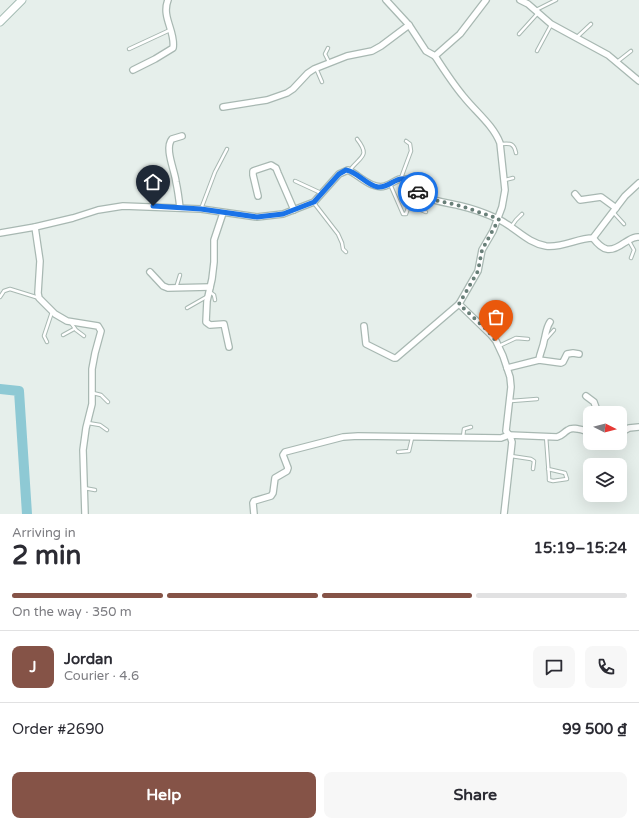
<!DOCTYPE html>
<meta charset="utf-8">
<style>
:root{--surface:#fff;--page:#f7f7f7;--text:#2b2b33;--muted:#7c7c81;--line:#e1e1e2;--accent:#855347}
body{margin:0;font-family:"Varela Round",sans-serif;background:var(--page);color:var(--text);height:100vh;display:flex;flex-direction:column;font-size:15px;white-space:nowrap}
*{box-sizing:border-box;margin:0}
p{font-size:13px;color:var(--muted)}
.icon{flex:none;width:22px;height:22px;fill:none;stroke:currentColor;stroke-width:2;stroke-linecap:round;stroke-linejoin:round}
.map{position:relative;height:514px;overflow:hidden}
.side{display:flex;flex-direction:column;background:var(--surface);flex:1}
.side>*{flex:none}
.needle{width:26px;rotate:96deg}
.fabs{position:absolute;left:583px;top:406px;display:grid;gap:8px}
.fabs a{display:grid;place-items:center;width:44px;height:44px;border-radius:8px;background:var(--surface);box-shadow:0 4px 16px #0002;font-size:20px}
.pin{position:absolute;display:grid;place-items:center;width:34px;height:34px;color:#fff;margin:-41px -17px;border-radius:50% 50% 50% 0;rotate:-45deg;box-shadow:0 0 4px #0007}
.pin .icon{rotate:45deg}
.courier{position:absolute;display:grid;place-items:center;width:40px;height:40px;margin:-20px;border:3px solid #1a73e8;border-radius:50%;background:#fff;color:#222;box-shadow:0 1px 5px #0007}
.headline em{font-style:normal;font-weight:700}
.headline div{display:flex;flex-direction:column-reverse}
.headline{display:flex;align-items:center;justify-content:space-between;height:68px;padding:0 12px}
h1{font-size:26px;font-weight:700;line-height:30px}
.bar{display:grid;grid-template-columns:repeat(4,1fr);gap:6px 4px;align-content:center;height:48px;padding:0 12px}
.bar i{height:5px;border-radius:3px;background:var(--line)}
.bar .on{background:var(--accent)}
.bar p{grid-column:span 4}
.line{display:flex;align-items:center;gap:10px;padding:0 12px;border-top:1px solid var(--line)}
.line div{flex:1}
.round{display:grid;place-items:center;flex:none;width:42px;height:42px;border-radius:8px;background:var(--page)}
.button{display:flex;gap:8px;margin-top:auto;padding:8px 12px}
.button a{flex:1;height:46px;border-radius:8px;background:var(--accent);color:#fff;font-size:16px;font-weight:700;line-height:46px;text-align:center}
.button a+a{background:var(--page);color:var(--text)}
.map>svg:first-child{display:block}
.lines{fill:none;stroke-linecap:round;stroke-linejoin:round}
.river{stroke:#8ec9d4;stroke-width:10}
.lane-casing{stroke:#a8b8b2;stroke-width:4.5}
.street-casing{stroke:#a8b8b2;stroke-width:8}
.secondary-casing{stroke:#a4bbb3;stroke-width:9}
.lane{stroke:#fff;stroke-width:2.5}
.street{stroke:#fff;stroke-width:5.5}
.secondary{stroke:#fff;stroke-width:7}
.done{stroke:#687f78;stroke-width:4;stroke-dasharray:0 7.2}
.route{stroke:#1a73e8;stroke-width:5}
</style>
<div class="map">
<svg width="639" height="514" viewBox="0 0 639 514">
<rect width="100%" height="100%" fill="#e6efeb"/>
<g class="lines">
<path class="river" d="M0,389L19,391L27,514"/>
<defs>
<g id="lane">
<path d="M536,10L556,0"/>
<path d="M519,34L538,13"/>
<path d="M576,38L591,24"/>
<path d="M328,48L325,54L329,62"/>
<path d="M129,49L170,30"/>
<path d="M537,51L551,25"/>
<path d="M617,62L631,51"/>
<path d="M316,68L322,82"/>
<path d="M501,144C510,143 514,143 516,153"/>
<path d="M350,170C360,156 371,157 357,139"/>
<path d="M401,178L411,151L410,144L406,141"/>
<path d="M505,180L513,178"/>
<path d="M295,181L321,193"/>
<path d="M390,184L403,214H406L408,208L411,206L426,212"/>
<path d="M314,203L338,234L342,243L343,249L346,252"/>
<path d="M201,209L215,172L227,149"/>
<path d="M613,212L624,224"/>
<path d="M511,227L516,220L522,214"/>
<path d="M629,241L634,250L631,258"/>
<path d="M176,288L180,275"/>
<path d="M210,292L214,295L215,300"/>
<path d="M0,297L4,291L10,289L39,298"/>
<path d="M187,308L208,296"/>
<path d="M71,323L76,330L84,336"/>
<path d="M63,335L74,329"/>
<path d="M547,338L554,330"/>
<path d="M47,342L44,336L52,312"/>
<path d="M499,346L516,338L528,339"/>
<path d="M93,393L101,395L108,402"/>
<path d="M511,401L537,399"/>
<path d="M88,423L100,425L107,430"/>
<path d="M546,436L549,477V480L553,481L567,479L565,473L548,469"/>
<path d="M463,437L464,429L471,427"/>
<path d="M398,452L409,451L412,438"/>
<path d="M511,456L531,459L534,461L533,469"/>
<path d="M84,488L95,490"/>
</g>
<g id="street">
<path d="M386,0L409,25L426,51L435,56L460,34L486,0"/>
<path d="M520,0L528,4L551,24L608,55L639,81"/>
<path d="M435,56C444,70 453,84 464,97C476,112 493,125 500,143L505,190L502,207L493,231L482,250L478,271L459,304L491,335L496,341L503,356L510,377L511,387L506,431L510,436L512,442L504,514"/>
<path d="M133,70L155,59L173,48C176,32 161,17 168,0"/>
<path d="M223,107L267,100L287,93L293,89L308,73L314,69L347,56L372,51L381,46L409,25"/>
<path d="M575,194L580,200L601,197L616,208"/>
<path d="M258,196L253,175V171L271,165L276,168L278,173L294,210"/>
<path d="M180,208C179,199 178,191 176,182C175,171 164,148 172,139L182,136"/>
<path d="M223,213L214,240V262L212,279L207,301L206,322L210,325L224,324L229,347"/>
<path d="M35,227L40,261L38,293L39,298L55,314L67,321L98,326L101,331L95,353L92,369V404L86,428L83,450L85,514"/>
<path d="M0,233L35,227L73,218L98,210L123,206L201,209L257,217L283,214L314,202L339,174L348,170C359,175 372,190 385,186C393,184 397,177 405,179C412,184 417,193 426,197C437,202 449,203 461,206C474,209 487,214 498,219C515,227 527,243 546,246C563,248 577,238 593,238L625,196L639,183"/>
<path d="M593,238C603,251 610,253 624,243C630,240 633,236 639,237"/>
<path d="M150,272L163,286L168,288L210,287"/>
<path d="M364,326L366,344L394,358H396L459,304"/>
<path d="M539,360C540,352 543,348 544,341C546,334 546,328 550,322"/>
<path d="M507,368L539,360L561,363L563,362L567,354L573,353L579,354"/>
<path d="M586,396L594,402L598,413"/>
<path d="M620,433L629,428L639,427"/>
<path d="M254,514L253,503L254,501L271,496L273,493L275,478L287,471L288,468L283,455L285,452L343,437L358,436L501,438L509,435L557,437C562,436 563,433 568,430C573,426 584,431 590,432"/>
</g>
<path id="secondary" d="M0,22L22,0"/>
</defs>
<use href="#lane" class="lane-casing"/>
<use href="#street" class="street-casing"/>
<use href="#secondary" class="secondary-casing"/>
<use href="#lane" class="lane"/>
<use href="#street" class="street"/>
<use href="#secondary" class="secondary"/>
</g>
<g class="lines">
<path class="done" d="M418,192L430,199L461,206L499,219L482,250L478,271L459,304L487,330L496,341"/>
<path class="route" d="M153,206L201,209L257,217L283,214L314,202L339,174L346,170C358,172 366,185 378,187C389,188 395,177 405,179L418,192"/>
</g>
</svg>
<div class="fabs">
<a><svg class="needle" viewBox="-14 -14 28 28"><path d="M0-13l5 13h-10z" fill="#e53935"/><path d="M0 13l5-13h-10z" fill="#7c7c81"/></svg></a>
<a><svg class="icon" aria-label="layers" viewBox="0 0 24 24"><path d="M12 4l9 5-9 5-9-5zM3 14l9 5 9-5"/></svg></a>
</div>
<div class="pin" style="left:496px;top:341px;background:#ea580c"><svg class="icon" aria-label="bag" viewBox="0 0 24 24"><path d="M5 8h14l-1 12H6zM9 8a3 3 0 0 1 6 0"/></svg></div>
<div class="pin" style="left:153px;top:206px;background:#1f2937"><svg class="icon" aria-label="home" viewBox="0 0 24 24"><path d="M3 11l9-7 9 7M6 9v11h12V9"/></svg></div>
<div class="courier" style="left:418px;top:192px"><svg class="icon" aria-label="car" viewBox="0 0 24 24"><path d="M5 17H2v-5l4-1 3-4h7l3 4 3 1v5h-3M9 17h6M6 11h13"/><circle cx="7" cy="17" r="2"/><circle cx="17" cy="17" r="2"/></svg></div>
</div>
<section class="side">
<div class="headline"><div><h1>2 min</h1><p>Arriving in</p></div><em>15:19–15:24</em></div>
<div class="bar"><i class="on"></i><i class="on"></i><i class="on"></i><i></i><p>On the way · 350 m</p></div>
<div class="line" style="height:72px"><b class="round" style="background:var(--accent);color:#fff">J</b><div><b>Jordan</b><p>Courier · 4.6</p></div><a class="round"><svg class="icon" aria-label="chat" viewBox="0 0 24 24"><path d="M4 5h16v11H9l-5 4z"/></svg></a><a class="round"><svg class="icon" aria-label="phone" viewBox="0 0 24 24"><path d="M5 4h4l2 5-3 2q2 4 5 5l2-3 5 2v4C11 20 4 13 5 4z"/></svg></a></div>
<div class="line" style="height:52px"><div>Order #2690</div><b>99 500 ₫</b></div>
<div class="button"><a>Help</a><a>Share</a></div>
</section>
